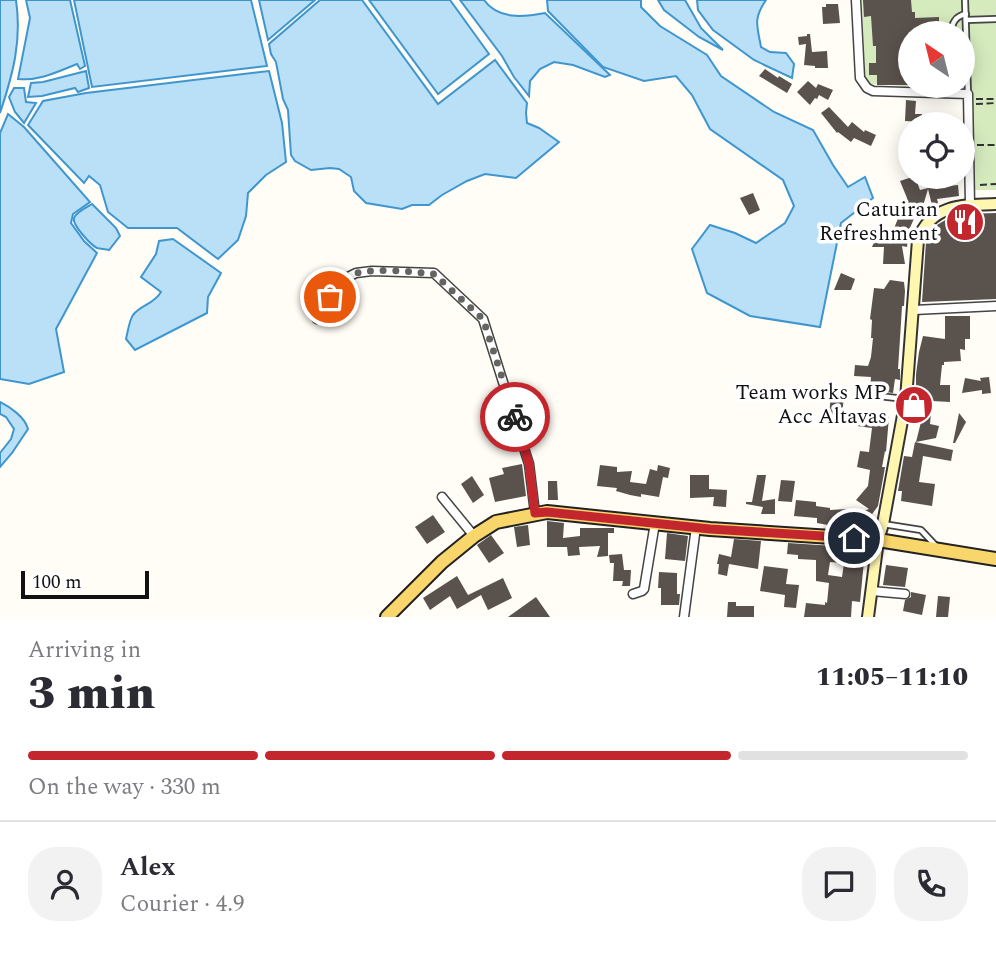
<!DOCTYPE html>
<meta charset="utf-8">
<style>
:root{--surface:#fff;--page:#f2f2f3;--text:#2b2b33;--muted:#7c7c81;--line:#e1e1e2;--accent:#c4262e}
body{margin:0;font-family:Spectral,serif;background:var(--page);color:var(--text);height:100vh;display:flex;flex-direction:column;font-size:26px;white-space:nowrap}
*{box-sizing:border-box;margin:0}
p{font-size:23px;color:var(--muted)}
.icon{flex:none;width:38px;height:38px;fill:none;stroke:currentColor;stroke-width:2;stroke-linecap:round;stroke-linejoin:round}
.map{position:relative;height:617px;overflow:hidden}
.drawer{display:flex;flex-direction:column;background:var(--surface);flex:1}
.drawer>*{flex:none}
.needle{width:46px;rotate:325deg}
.controls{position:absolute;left:898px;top:21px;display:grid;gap:14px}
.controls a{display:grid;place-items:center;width:77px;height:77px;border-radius:50%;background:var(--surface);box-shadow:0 4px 18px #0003;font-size:35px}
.scale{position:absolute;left:21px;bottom:18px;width:128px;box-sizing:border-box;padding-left:7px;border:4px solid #111;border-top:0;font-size:19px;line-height:24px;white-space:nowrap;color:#111;-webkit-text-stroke:5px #fff;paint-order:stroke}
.pin{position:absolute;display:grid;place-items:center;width:60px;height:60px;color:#fff;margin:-30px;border:4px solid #fff;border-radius:50%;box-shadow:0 2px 7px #0007}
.courier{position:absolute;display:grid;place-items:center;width:70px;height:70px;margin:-35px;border:5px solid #c4262e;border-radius:50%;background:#fff;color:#222;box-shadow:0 2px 9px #0007}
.summary em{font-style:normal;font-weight:800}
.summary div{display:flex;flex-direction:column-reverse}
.summary{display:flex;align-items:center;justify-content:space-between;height:119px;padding:0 28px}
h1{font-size:46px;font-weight:800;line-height:52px}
.bar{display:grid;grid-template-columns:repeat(4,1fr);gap:10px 7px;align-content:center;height:84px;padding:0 28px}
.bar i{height:9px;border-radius:5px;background:var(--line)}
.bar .active{background:var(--accent)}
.bar p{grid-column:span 4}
.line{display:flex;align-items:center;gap:18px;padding:0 28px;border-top:2px solid var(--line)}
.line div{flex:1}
.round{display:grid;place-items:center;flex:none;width:74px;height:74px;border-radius:28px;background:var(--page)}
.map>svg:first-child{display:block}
.green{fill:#d5ebbd;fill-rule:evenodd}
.water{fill:#b9e0f7;stroke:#3f96cf;stroke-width:2}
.building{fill:#5a524d;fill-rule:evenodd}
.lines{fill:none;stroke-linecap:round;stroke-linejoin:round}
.service-casing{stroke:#444;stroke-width:8}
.minor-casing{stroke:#444;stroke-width:11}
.secondary-casing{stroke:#333;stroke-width:14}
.primary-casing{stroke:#222;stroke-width:16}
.path{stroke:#333;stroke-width:2;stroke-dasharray:7 3.5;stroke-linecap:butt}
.service{stroke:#fff;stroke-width:4.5}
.minor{stroke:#fff;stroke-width:8}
.secondary{stroke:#fff6b0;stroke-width:10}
.primary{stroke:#f9d66b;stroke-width:12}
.done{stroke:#646461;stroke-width:7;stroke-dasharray:0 12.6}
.route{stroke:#c4262e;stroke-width:9}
.labels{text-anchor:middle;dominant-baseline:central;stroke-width:7;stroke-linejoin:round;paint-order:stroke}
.poi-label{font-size:21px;fill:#111;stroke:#fff;text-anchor:end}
</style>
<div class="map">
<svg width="996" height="617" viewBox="0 0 996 617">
<rect width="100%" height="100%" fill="#fffdf5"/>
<path class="green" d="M862,0H996V190H974L970,89L869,84L865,79ZM910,33H962V86H910Z"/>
<g class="water">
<path d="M0,0H16C22,41 13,74 0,113Z"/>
<path d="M26,0H70L85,66L80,69L77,64C57,72 40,81 18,79L30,18Z"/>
<path d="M74,0H251L267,66L92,87Z"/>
<path d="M259,0H315L268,40Z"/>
<path d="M320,0H362L438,104L495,60L527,103L526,113L527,123L539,128L559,142L516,178L485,174L467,181L442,195L429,205H412L402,209L366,203L354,191L351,177L339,169L330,168L311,170L295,161L291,155L288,110L283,99L276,62L271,54L269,44Z"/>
<path d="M369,0H450L489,54L438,94Z"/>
<path d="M460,0H484C498,20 524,17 545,13L610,75L605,77L573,65L554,62L540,69L530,81L529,96L514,77L502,56Z"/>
<path d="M547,0H641V7L660,26L707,55L721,76L774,112L813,130L833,165L848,187L865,177L873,198L841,223L820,327L750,316L707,293L692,249L710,225L735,233L756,243L785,223L794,206L783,180L710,129L692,95L676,76L644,81L603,67L548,11Z"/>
<path d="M658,0H685L701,28L723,50L699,37L664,10Z"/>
<path d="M697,0H766C753,19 757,25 761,47L770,52L786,53L794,64L792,78L754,60L713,30L698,10Z"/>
<path d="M86,71L89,88L78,92L75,88L42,96L28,97L31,83L43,82Z"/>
<path d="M269,71L282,123L286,162L266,175L248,193L246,216L238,240L218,259L177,228H128L108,212L100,185L89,176L84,183L28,125L43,101L86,93Z"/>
<path d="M14,88H24L26,102L36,103L24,123L15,112L9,97Z"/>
<path d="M8,114L24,127L90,202L73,214L71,223L84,241L97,253L56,329L64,372L29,384L0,379V133Z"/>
<path d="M92,204L116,228L120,236L109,250C105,249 101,249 97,248C91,245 72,225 74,218C76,212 87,207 92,204Z"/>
<path d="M173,239L221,273L208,297L207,313L135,350L126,339C128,331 129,321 133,315C142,304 153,305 161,292L141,277L156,254L159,241Z"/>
<path d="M0,402C10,407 25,417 28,429L12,453L0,467V453L11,439L14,429L6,417L0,414Z"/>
</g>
<g class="building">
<path d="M863,0H911L912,12H915V18L939,17V22H946V26L948,25L947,33H910V85H877V75H869V63H876V46H873L871,16L864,17Z"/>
<path d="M826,4H838L840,23L823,24L822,7H826Z"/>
<path d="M807,34H810L812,52L827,51L828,68H815V66L804,65L806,44L799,45L798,37L807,36Z"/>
<path d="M765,69L778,78L779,76L792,84L787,93L759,76Z"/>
<path d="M808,81L816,88L818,84L833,90L828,100L819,95L817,99L815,98L810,105L797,92Z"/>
<path d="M906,100L916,101L915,114H922V122L905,121Z"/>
<path d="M829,107L848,127L852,122L864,132L865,130L876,135L871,146L854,138L851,142L838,132L837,133L821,113Z"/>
<path d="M912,177H915L920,190L928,188L958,185L959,196L937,199L938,203L932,205L928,189L920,216L916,214L909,230L907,247L902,246L905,264H883L884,247H872L875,240H893L895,226L901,211L903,212L907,198L900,181Z"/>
<path d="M753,193L760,210L749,215L740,198Z"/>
<path d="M996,213V299L922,302L926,242L930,232L937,225L952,216L962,214Z"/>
<path d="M841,273L855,279L851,290H834Z"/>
<path d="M890,280L904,282L905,291L904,306H902L901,323L898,369H900V380L895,379L893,393L870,390L871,377L854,376L855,365L868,366L871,357L873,338H871L872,320L870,319L874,288L884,289Z"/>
<path d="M945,316H970V339H965V350L960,349L961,361L944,362V365H942L940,385H950V402L932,401L930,424L939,426L936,438L916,442L921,422L912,419L913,408H916V374L919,352L923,336L945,339Z"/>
<path d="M989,377L991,393L982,394V390L962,393L965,378L981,381L980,378Z"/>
<path d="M831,394L844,395L842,417L829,415Z"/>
<path d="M959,413L966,422L955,443H953Z"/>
<path d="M859,414L889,417L886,452L885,451L882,467H885L884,473L878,506L870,517L851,524L828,525L817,523V518L794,516L796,500L816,502V506L830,508V510L847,509L846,517L869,509L856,500L868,486L870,470L857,467L860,451L869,452L872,428L857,426Z"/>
<path d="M915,442L953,450L951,461L923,456L919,482L935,484L932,506L901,501L902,491H898L904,456L912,457Z"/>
<path d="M522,464L526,496L495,502L489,478L504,474L502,468Z"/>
<path d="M600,465L617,467V472L632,471L630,482L646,484L650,469L657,471L658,465L670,468L668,478L663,477L659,497L641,494V497L630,495L616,491L617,488L597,486Z"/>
<path d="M690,475H709V489L727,490L726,507L713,506L714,497L690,498Z"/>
<path d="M757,475H766L762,501L775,499V514H761L763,507L746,504V502H752Z"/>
<path d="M472,476L484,495L473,503L461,484Z"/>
<path d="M781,480L795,481L792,502L778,501Z"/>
<path d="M548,481H557L558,500H548Z"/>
<path d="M433,515L445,532L427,544L415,527Z"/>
<path d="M547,521L564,523L563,538L580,536V528H614V533H608V556L597,557L600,546L579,547L580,555L568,556L567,547H547Z"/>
<path d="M528,525L530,545L517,547L514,527Z"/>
<path d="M667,533L688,536L685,561L665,559Z"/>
<path d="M491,535L504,553L489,563L477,545Z"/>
<path d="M734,539L761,541L758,569L729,564L727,576L718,574L719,564H717L719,554L731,557Z"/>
<path d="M788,543L834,546V547L865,551L860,602L852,601L851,617H804L806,603L825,605V602L827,603L829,583L816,581V560L798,559V555L787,554ZM830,562L844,563L842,577L828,575Z"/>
<path d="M622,554L624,570H631L630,586H622L623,581H613L614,563H610L609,555Z"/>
<path d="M886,565L908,568L905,587L883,585Z"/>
<path d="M764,566L788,569L786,584L799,585L796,608L784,607L785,595L760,591Z"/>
<path d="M659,572L677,573V594H680L679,605H661V588H658Z"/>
<path d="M457,576L468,595L503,578L512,598L488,610L481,595L457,609L450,596L430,610L423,598Z"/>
<path d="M911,592L926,595L922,615L903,611L905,600L911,597Z"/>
<path d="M938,596L950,597L948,617H936Z"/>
<path d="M536,597L550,617H508Z"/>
<path d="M728,602H736V606H754V617H727Z"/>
</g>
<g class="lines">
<defs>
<g id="service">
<path d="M965,0L968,94"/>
<path d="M966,20L996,19"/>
<path d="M952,33C951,23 956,16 966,14"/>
<path d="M870,395L905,399"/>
<path d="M883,524L921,530L937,547"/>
</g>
<g id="minor">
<path d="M856,0L860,78L867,88L873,91L968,94L970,205"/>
<path d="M914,310L996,306"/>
<path d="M317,319L323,304L340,287L346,278L356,273L372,271L434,273L483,319L529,464L535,513"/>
<path d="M442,497L474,536"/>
<path d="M872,591L905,594"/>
<path d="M633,594L642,591L644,589L655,523"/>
<path d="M684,617L696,527"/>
</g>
<path id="secondary" d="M868,617L878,540L883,524L906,399L918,240C931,204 964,205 996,204"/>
<path id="primary" d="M387,617L442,562L474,536L496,522L547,512L710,529L878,540L996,559"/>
</defs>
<use href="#service" class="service-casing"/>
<use href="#minor" class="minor-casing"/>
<use href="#secondary" class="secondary-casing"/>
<use href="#primary" class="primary-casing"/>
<g class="path">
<path d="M976,99H996"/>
<path d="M976,104L996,103"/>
<path d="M977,145H996"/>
<path d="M980,185L996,184"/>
</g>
<use href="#service" class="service"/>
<use href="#minor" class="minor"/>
<use href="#secondary" class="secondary"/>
<use href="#primary" class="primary"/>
</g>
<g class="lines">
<path class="done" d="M330,297C337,290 342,281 350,276C367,266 413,272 434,274L483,319L515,417"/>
<path class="route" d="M515,417L529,464L535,513L547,512L710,529L854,538"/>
</g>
<defs>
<symbol id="restaurant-disc" viewBox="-11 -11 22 22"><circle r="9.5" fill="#c4262e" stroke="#fff"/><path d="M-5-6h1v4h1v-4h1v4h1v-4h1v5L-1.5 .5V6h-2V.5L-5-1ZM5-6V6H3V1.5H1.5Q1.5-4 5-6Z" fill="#fff"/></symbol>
<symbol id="shop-disc" viewBox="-11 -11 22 22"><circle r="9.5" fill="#c4262e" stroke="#fff"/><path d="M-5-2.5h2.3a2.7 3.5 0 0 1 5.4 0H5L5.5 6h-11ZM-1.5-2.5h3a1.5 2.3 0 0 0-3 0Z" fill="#fff"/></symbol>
</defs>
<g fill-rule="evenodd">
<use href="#restaurant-disc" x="943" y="200" width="44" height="44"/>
<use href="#shop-disc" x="892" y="383" width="44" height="44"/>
</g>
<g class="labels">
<g class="poi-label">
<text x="938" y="210">Catuiran<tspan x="938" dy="24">Refreshment</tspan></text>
<text x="887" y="393">Team works MP<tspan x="887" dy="24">Acc Altavas</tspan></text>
</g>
</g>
</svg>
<div class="controls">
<a><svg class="needle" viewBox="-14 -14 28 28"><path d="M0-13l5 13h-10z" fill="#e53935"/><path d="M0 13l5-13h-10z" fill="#7c7c81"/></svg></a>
<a><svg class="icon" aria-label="locate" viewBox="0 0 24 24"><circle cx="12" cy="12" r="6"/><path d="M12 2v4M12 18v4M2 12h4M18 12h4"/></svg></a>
</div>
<div class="scale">100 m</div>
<div class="pin" style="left:330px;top:297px;background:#ea580c"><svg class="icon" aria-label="bag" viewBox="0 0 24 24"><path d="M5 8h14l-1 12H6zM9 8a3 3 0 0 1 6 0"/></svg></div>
<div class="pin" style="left:854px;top:538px;background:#1f2937"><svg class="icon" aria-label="home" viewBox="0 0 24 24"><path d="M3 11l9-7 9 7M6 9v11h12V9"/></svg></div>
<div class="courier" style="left:515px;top:417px"><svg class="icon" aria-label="bike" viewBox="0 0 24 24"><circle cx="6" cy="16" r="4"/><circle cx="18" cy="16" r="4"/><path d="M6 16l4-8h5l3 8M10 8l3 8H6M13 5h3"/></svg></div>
</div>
<section class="drawer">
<div class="summary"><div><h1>3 min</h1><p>Arriving in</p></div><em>11:05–11:10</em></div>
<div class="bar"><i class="active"></i><i class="active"></i><i class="active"></i><i></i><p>On the way · 330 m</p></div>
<div class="line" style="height:126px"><a class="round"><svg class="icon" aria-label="person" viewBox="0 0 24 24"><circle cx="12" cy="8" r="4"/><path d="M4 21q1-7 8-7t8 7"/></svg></a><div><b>Alex</b><p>Courier · 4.9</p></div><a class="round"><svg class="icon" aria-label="chat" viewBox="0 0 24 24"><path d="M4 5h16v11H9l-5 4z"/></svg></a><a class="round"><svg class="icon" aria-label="phone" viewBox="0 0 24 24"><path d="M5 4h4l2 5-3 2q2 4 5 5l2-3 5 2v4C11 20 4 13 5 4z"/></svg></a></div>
</section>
